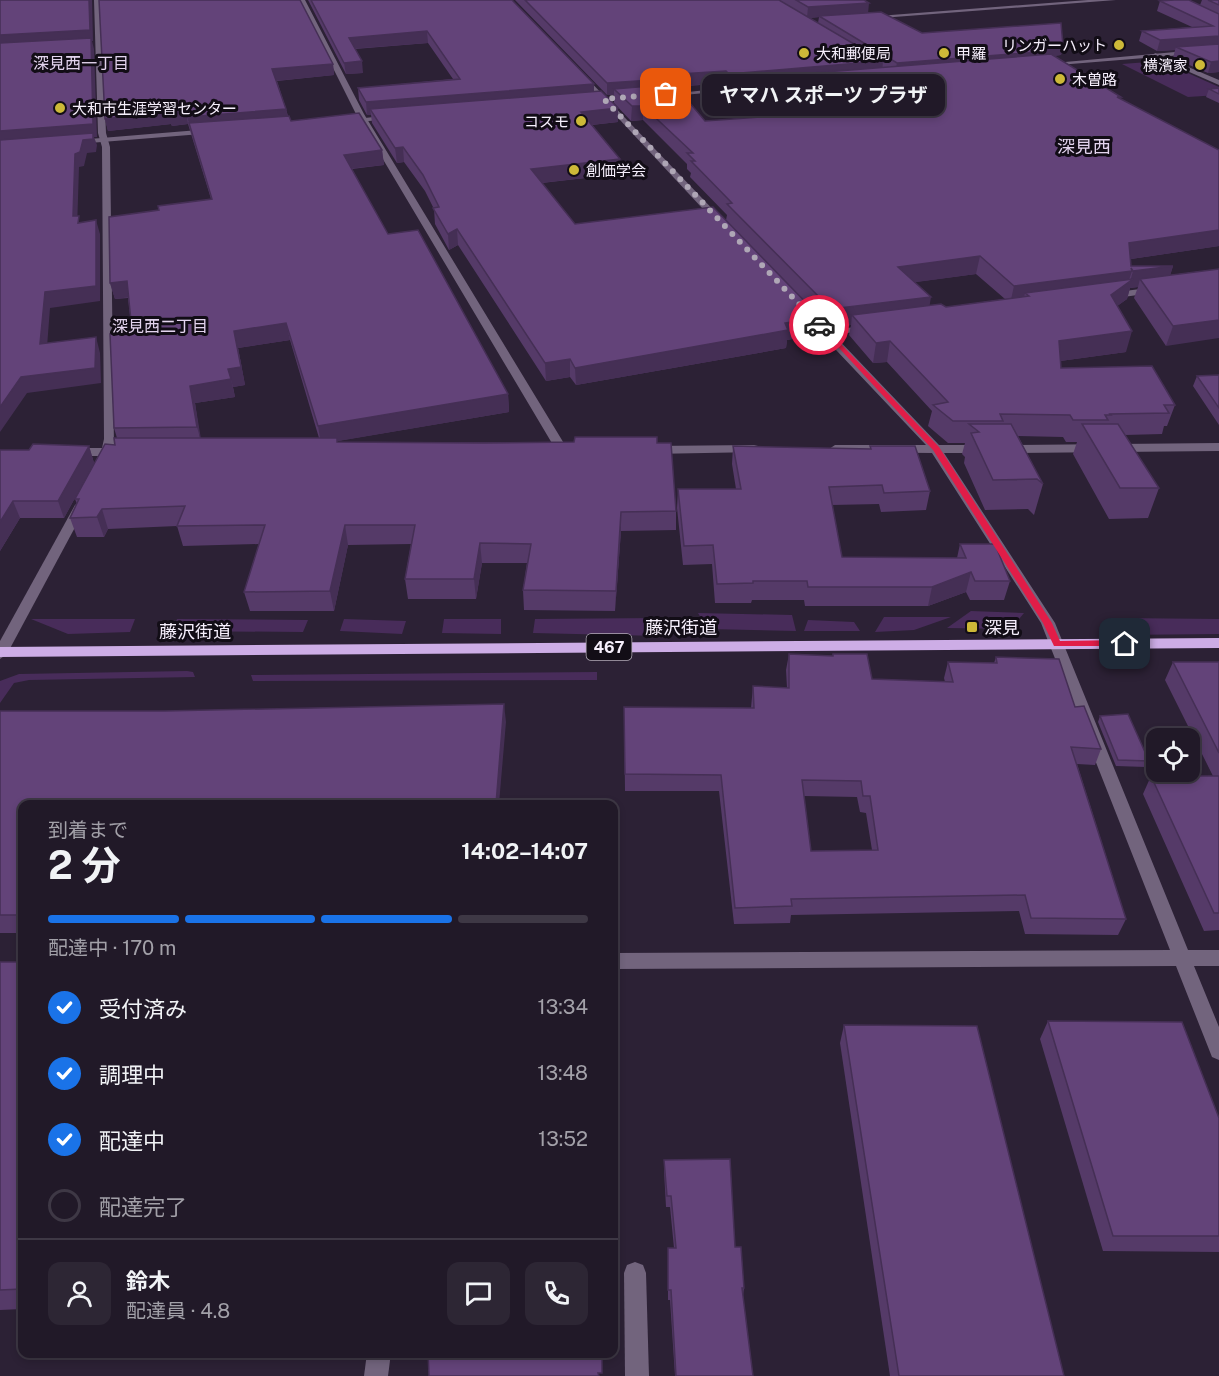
<!DOCTYPE html>
<html lang="ja">
<meta charset="utf-8">
<style>
:root{--surface:#211928;--page:#2d2634;--text:#f1f3f6;--muted:#a2a0a8;--line:#3e3845;--accent:#1a73e8}
body{margin:0;font-family:"Public Sans","Noto Sans JP",sans-serif;background:var(--page);color:var(--text);height:100vh;display:flex;flex-direction:column;font-size:22px;white-space:nowrap}
*{box-sizing:border-box;margin:0}
p{font-size:20px;color:var(--muted)}
.icon{flex:none;width:33px;height:33px;fill:none;stroke:currentColor;stroke-width:2;stroke-linecap:round;stroke-linejoin:round}
.map{position:relative;flex:1;overflow:hidden}
.details{position:absolute;left:18px;top:800px;width:600px;height:558px;display:flex;flex-direction:column;background:var(--surface);border-radius:12px;box-shadow:0 3px 9px #0003,0 0 0 2px var(--line)}
.details>*{flex:none}
.fabs{position:absolute;left:1146px;top:728px;display:grid;gap:12px}
.fabs a{display:grid;place-items:center;width:54px;height:54px;border-radius:12px;background:var(--surface);box-shadow:0 3px 9px #0003,0 0 0 2px var(--line);font-size:30px}
.pin{position:absolute;display:grid;place-items:center;width:51px;height:51px;color:#fff;margin:-26px;border-radius:12px;box-shadow:0 3px 9px #0006}
.courier{position:absolute;display:grid;place-items:center;width:60px;height:60px;margin:-30px;border:4px solid #e11d48;border-radius:50%;background:#fff;color:#222;box-shadow:0 2px 8px #0007}
.bubble{position:absolute;height:42px;border-radius:12px;background:var(--surface);box-shadow:0 3px 9px #0003,0 0 0 2px var(--line);font-size:20px;font-weight:700;line-height:42px;text-align:center}
.head em{font-style:normal;font-weight:700}
.head div{display:flex;flex-direction:column-reverse}
.head{display:flex;align-items:center;justify-content:space-between;height:102px;padding:0 30px}
h1{font-size:39px;font-weight:700;line-height:45px}
.bar{display:grid;grid-template-columns:repeat(4,1fr);gap:9px 6px;align-content:center;height:72px;padding:0 30px}
.bar i{height:8px;border-radius:4px;background:var(--line)}
.bar .selected{background:var(--accent)}
.bar p{grid-column:span 4}
.line{display:flex;align-items:center;gap:15px;padding:0 30px;border-top:2px solid var(--line)}
.line div{flex:1}
.round{display:grid;place-items:center;flex:none;width:63px;height:63px;border-radius:12px;background:var(--page)}
ol{padding:0 30px;list-style:none}
li{display:flex;align-items:center;gap:18px;height:66px}
li p{margin-inline-start:auto}
li .icon{padding:6px;border-radius:50%;background:var(--accent);color:#fff;stroke-width:4}
li:last-child{color:var(--muted)}
li i{width:33px;height:33px;border:3px solid var(--line);border-radius:50%}
.map>svg:first-child{display:block}
.green{fill:#482c5a}
.lines{fill:none;stroke-linecap:round;stroke-linejoin:round}
.minor{fill:#72647d;fill-rule:evenodd}
.tertiary{fill:#72647d;fill-rule:evenodd}
.trunk{fill:#cdade6;fill-rule:evenodd}
.wall{fill:#553a68;fill-rule:evenodd}
.shaded-wall{fill:#452f55}
.building{fill:#634379;stroke:#452f55;stroke-width:1.5;fill-rule:evenodd}
.route{fill:#e11d48}
.done{stroke:#afa7b6;stroke-width:6;stroke-dasharray:0 10.8}
.poi-dot{fill:#cdb938;stroke:#120d16;stroke-width:2}
.labels{text-anchor:middle;dominant-baseline:central;stroke-width:6;stroke-linejoin:round;paint-order:stroke}
.far-poi-label{font-size:15px;fill:#f6effc;stroke:#120d16;text-anchor:start}
.far-neighbourhood-label{font-size:16px;fill:#e3d4ee;stroke:#120d16}
.shield{fill:#120d16;stroke:#b2abb7;stroke-width:1.5}
.shield-label{font-size:16px;font-weight:bold;fill:#f6effc}
.far-quarter-label{font-size:18px;fill:#e3d4ee;stroke:#120d16}
.street-label{font-size:18px;fill:#f6effc;stroke:#120d16}
.poi-label{font-size:18px;fill:#f6effc;stroke:#120d16;text-anchor:start}
</style>
<div class="map">
<svg width="1219" height="1376" viewBox="0 0 1219 1376">
<rect width="100%" height="100%" fill="#2c2135"/>
<g class="green">
<path d="M1161,61L1219,87V95L1188,97L1122,64Z"/>
<path d="M971,611L1024,613L1011,629L947,628Z"/>
<path d="M698,613L792,615L796,631L707,629Z"/>
<path d="M884,617H951L914,630L875,632Z"/>
<path d="M659,618V636L533,633L535,619Z"/>
<path d="M1117,618L1219,619V634L1120,635L1113,626Z"/>
<path d="M31,619H135L130,632L68,634Z"/>
<path d="M177,619L308,620L303,632L173,631Z"/>
<path d="M344,619L406,621L402,634L340,631Z"/>
<path d="M444,619H501V634L442,633Z"/>
<path d="M808,620L854,622L860,631H804Z"/>
<path d="M187,671L193,672L195,677L29,680L14,683L0,703V681L19,674Z"/>
<path d="M597,672V680L253,681L251,675Z"/>
</g>
<g class="lines">
<g class="minor">
<path d="M94,0H100L106,133L110,147L114,448L125,449L127,452L125,455L113,456L110,464L106,465L100,461L101,456H70L64,452L70,448H102L104,439L102,147L98,133Z"/>
<path d="M299,0H305L364,114L568,450L566,453L562,454L556,450L356,114Z"/>
<path d="M1088,0H1116L868,19L865,17Z"/>
<path d="M1155,53L1219,80V85L1153,56Z"/>
<path d="M578,73H582L723,220V224H717L578,75Z"/>
<path d="M1156,287L1159,288V292L1109,299L1104,296L1109,293Z"/>
<path d="M805,308L828,330L875,325V329L834,335L939,445H982L988,449L982,453H944L1055,623L1188,950H1219V966H1194L1219,1027V1060L1212,1057L1176,966L614,969V953L1170,950L1041,623L932,453L831,452L829,449L835,445H926L801,313V309Z"/>
<path d="M1219,443V451L1006,453L1000,449L1006,445Z"/>
<path d="M754,445L758,446V452L652,454L646,450L652,446Z"/>
<path d="M81,501L87,505L7,654L0,659V641L75,505Z"/>
<path d="M635,1262L643,1265L646,1273L649,1376H625L624,1273L627,1265Z"/>
<path d="M367,1353H391L388,1376H364Z"/>
</g>
<g class="tertiary">
<path d="M1219,48V52L1046,66L1043,64Z"/>
<path d="M755,85L757,88L663,97L659,95Z"/>
<path d="M391,115L394,119L343,123L339,121Z"/>
<path d="M211,129L214,133L77,144L73,142L77,140Z"/>
</g>
<path class="trunk" d="M1219,638V648L0,657V647Z"/>
</g>
<g class="wall">
<path d="M308,0H512L594,84V91L618,122L592,125L620,159V174L542,183L575,224L726,220L727,215L690,177L691,173L687,169V164L643,120L631,121L614,103V95H607L515,0H864L868,12L922,33L1063,46L1061,55L1053,56L1120,98L1219,246L1131,259V266H1173L1170,275L1219,269L1166,346L1134,298L1138,287L1130,288L1127,299L1117,306L1126,352L1060,361L1061,368L1175,405L1167,426H1164L1162,434L1125,435L1159,488L1148,518L1109,519L1073,454L1077,442H1066L1063,437L1018,436L1043,484L1034,515L1028,509L985,510L964,463L965,457L962,454L965,443H948L928,426L932,411L887,362L873,363L849,335L851,325L829,328L820,318L818,334L787,340L786,348L576,385L570,377L546,381L458,245L449,250L435,224L434,209L425,191L404,162L397,163L372,123L371,115H367L359,100L358,88L453,79L428,43L355,49L363,73L346,74ZM819,17L818,23L809,18ZM725,83L728,86L736,85V94L758,117L705,121L676,87ZM976,274L1005,299L946,307L929,305L915,282Z"/>
<path d="M1202,0H1219V72L1208,73L1173,58L1175,50L1157,51L1139,41L1142,31L1192,27L1157,11L1160,1L1200,5Z"/>
<path d="M333,64L334,75L277,81L286,109L288,116L291,121L382,150L384,165L352,169L388,234L508,394L509,412L337,441V442L657,443L676,511V530L621,531L615,611L524,610L523,590L527,563H482L476,599H408L405,579L411,544L348,545L334,611H250L244,592L259,544L183,546L177,526L108,529L104,537H77L70,518L77,504L75,499L115,445L117,438L114,428L132,331L128,298L115,299L110,283L159,210L211,199L188,124L172,126L171,124L108,131L105,119ZM290,340L319,438H200L195,403L235,397L233,387L245,385L238,348Z"/>
<path d="M1219,88V103L1206,97L1209,89Z"/>
<path d="M1219,375V425L1193,386L1197,376Z"/>
<path d="M89,446L94,463L64,518H20L0,551V450H29Z"/>
<path d="M733,446L870,449V446L930,491L926,510L881,512L879,504L832,505L842,557L957,558L960,544L1010,581L1004,600H970L966,592L928,606H805L804,600H752L751,603H715L712,564L683,565L677,508L678,489H736L732,464Z"/>
<path d="M789,654L832,656L833,654L872,679L945,682L944,678L948,662L994,663L996,657L1075,707L1101,749L1095,765L1077,764L1126,919L1118,935L1025,934L1019,911L791,915L790,923L734,924L719,791H625L624,707L751,708L753,686L787,688L786,670ZM804,796L857,797L860,812L866,813L872,850L811,851Z"/>
<path d="M1173,662H1219V930L1204,931L1143,794L1151,776H1213L1165,680Z"/>
<path d="M0,711L506,722L22,804V933H0Z"/>
<path d="M1100,716L1149,761L1146,767L1116,766L1098,722Z"/>
<path d="M0,962H22V1309L0,1310Z"/>
<path d="M1048,1021L1219,1118V1252L1103,1251L1040,1039Z"/>
<path d="M844,1025L1064,1376H890L840,1043Z"/>
<path d="M664,1160L735,1247L744,1288L743,1296L753,1376H675L670,1300H668V1248H674L670,1207H666L664,1171Z"/>
</g>
<g class="shaded-wall">
<path d="M89,0H92L93,41H92L94,49L97,137H94L97,145L96,152L87,153L84,166L79,167L77,230L0,145V35Z"/>
<path d="M869,3L868,14L807,18L808,7Z"/>
<path d="M427,31L428,43L350,49L349,38Z"/>
<path d="M1219,36V46L1176,47L1175,50L1157,51L1160,40Z"/>
<path d="M1063,46L1061,55L895,72L897,63Z"/>
<path d="M362,61L363,73L346,74L344,63Z"/>
<path d="M883,61L882,73L737,79L736,85L728,86L729,74Z"/>
<path d="M1219,61V72L1208,73L1211,62Z"/>
<path d="M333,64L334,75L275,81L272,69Z"/>
<path d="M726,71L725,83L667,87L614,89V95H607V83L665,75Z"/>
<path d="M594,84V97L370,109L371,115H367L366,102Z"/>
<path d="M632,106H643V120L631,121Z"/>
<path d="M618,108V122L581,126V112Z"/>
<path d="M286,109L289,121L191,129L187,117Z"/>
<path d="M168,111L186,112L188,124L172,126L171,124L108,131L105,119Z"/>
<path d="M403,147L404,162L397,163L395,148Z"/>
<path d="M382,150L384,165L347,169L344,155Z"/>
<path d="M620,159V174L531,184V169Z"/>
<path d="M96,220L100,234V301L50,308L46,360L40,344L45,292Z"/>
<path d="M457,229L458,245L449,250L448,234Z"/>
<path d="M1219,230V246L1124,260L1129,243Z"/>
<path d="M980,256L976,274L895,285L898,267Z"/>
<path d="M1173,266L1168,283L1140,279L1138,287L1130,288L1127,299L1105,315L1029,296L1025,293L1023,302L1010,304L1014,286L1132,271L1128,283L1130,282L1133,271Z"/>
<path d="M127,281L131,297L115,299L110,283Z"/>
<path d="M931,297L928,315H852L851,325L829,328L831,309Z"/>
<path d="M820,317L818,334L787,340L786,348L576,385L575,368L785,323Z"/>
<path d="M1219,320V338L1166,346L1173,326Z"/>
<path d="M286,323L290,340L238,348L245,385L233,387L228,369L234,331Z"/>
<path d="M1132,331L1126,352L1053,362L1059,341Z"/>
<path d="M96,337L100,353L101,383L27,393L0,432V407L21,377Z"/>
<path d="M890,341L887,362L873,363L876,343Z"/>
<path d="M570,359V377L546,381L545,363Z"/>
<path d="M231,379L235,397L195,403L202,445L197,427L190,386Z"/>
<path d="M508,394L509,412L321,444L318,426Z"/>
<path d="M89,446L94,463L64,518L58,501Z"/>
<path d="M13,501L20,518L0,551V522Z"/>
<path d="M102,509L108,529L104,537L97,517Z"/>
<path d="M621,512V531L615,611L616,591Z"/>
<path d="M345,525L348,545L334,611L330,591Z"/>
<path d="M480,543L482,563L476,599L474,579Z"/>
<path d="M971,572L966,592L928,606L932,587Z"/>
<path d="M504,704L506,722L499,804H496Z"/>
</g>
<g class="building">
<path d="M0,0H89L90,30L0,35Z"/>
<path d="M99,0H300L333,64L272,69L286,109L187,117L186,112L169,113L168,111L105,119Z"/>
<path d="M311,0H512L594,84L366,102L358,88L460,79L427,31L349,38L362,61L344,63Z"/>
<path d="M525,0H779L883,61L729,74L726,71L665,75L667,79L607,83Z"/>
<path d="M796,0H864L869,3L808,7Z"/>
<path d="M1174,0H1189L1219,14V36L1160,40L1142,31L1213,26L1160,1Z"/>
<path d="M1208,0H1219V5Z"/>
<path d="M881,12L922,33L1061,23L1063,46L1033,48L1038,52L897,63L819,16Z"/>
<path d="M91,38L93,124L0,131V43Z"/>
<path d="M1219,44V61L1211,62L1176,47Z"/>
<path d="M1051,54L1121,97H1117L1219,150V230L1129,243L1131,266H1173L1133,271L1131,268L1132,271L1014,286L980,256L898,267L931,297L831,309L727,204L732,203L691,161H695L687,153H693L643,106H632L614,89L674,84L705,121L773,116L737,79Z"/>
<path d="M1219,88V94L1209,89Z"/>
<path d="M601,91L618,108L581,112L620,159L531,169L575,224L713,207L820,317L785,323L788,330L575,368L570,359L545,363L457,229L448,234L433,208L439,207L423,175L403,147L395,148L370,109Z"/>
<path d="M359,113L382,150L344,155L388,234L418,230L508,394L318,426L286,323L234,331L241,367L228,369L231,379L190,386L197,427L114,428L110,334L132,331L127,281L110,283L109,217L159,210L158,206L212,199L189,123L289,116L291,121Z"/>
<path d="M93,133V139L83,140L80,152L75,154L73,216H79L78,223L96,220V286L45,292L40,344L96,337L95,368L21,377L0,407V140Z"/>
<path d="M1219,269V320L1173,326L1140,279Z"/>
<path d="M1133,279L1111,295L1132,331L1059,341L1061,368L1152,366L1175,405H1164L1169,413L1110,414L1111,415H1105L1108,420H1073L1070,415L1000,414L1003,421H953L933,405L948,402L890,341L876,343L852,315L941,304L946,307L1029,296L1025,293Z"/>
<path d="M1219,375V408L1197,376Z"/>
<path d="M969,424H1011L1043,484L1037,479L993,480L971,433L979,432Z"/>
<path d="M1082,424H1118L1159,488H1120Z"/>
<path d="M575,437H657V443H671L676,511L621,512L616,591L523,590L531,544L480,543L474,579H405L415,525H345L330,591L244,592L265,525L177,526L185,506L102,509L97,517L70,518L79,499H75L105,444L115,445L114,438H337V442L483,443L574,442Z"/>
<path d="M33,444L89,446L58,501H13L0,522V450H29Z"/>
<path d="M733,446L871,449L870,446H915L930,491L884,493L882,485L829,487L842,557L966,558L960,544H995L1010,581H975L971,572L932,587H808L807,581H753V583L717,584L713,545L684,546L678,489H741Z"/>
<path d="M789,654L833,656V654H867L872,679L953,682L948,662L997,663L996,657L1059,659L1075,707L1084,706L1101,749L1071,747L1126,919L1031,918L1025,895L791,899L792,906L735,908L721,775L625,774L624,707L754,708L753,686L789,688ZM802,780L861,781L863,796H870L878,850L811,851Z"/>
<path d="M1173,662H1219V753Z"/>
<path d="M504,704L496,804H22V915H0V711H164Z"/>
<path d="M1128,714L1149,761L1118,760L1100,716Z"/>
<path d="M1151,776H1219V913H1214Z"/>
<path d="M0,962H22V1289L0,1290Z"/>
<path d="M1048,1021L1182,1022L1219,1118V1236H1113Z"/>
<path d="M844,1025L977,1026L1064,1376H899Z"/>
<path d="M730,1159L735,1247H741L744,1288H742L753,1376H676L671,1290H668V1248H676L671,1196H667L664,1160Z"/>
<path d="M428,1353H602V1373H598L599,1376H429Z"/>
</g>
<path class="route" d="M816,323H821L939,447L1052,623L1060,641L1125,640L1128,641V646H1054L1043,623L933,450Z"/>
<g class="lines">
<path class="done" d="M666,94L604,99L819,325"/>
</g>
<g class="poi-dot">
<circle cx="1119" cy="45" r="6"/>
<circle cx="804" cy="53" r="6"/>
<circle cx="944" cy="53" r="6"/>
<circle cx="1200" cy="65" r="6"/>
<circle cx="1060" cy="79" r="6"/>
<circle cx="60" cy="108" r="6"/>
<circle cx="581" cy="121" r="6"/>
<circle cx="574" cy="170" r="6"/>
<rect x="966" y="621" width="12" height="12" rx="3"/>
</g>
<g class="labels">
<g class="far-poi-label">
<text x="1107" y="45" text-anchor="end">リンガーハット</text>
<text x="816" y="53">大和郵便局</text>
<text x="956" y="53">甲羅</text>
<text x="1188" y="65" text-anchor="end">横濱家</text>
<text x="1072" y="79">木曽路</text>
<text x="72" y="108">大和市生涯学習センター</text>
<text x="569" y="121" text-anchor="end">コスモ</text>
<text x="586" y="170">創価学会</text>
</g>
<g class="far-neighbourhood-label">
<text x="81" y="63">深見西一丁目</text>
<text x="160" y="326">深見西二丁目</text>
</g>
<rect class="shield" x="586.5" y="634" width="45" height="26" rx="4.5"/>
<g class="shield-label">
<text x="609" y="647">467</text>
</g>
<g class="far-quarter-label">
<text x="1084" y="146">深見西</text>
</g>
<g class="street-label">
<text x="681" y="627">藤沢街道</text>
<text x="195" y="631">藤沢街道</text>
</g>
<g class="poi-label">
<text x="984" y="627">深見</text>
</g>
</g>
</svg>
<div class="fabs">
<a><svg class="icon" aria-label="locate" viewBox="0 0 24 24"><circle cx="12" cy="12" r="6"/><path d="M12 2v4M12 18v4M2 12h4M18 12h4"/></svg></a>
</div>
<div class="pin" style="left:666px;top:94px;background:#ea580c"><svg class="icon" aria-label="bag" viewBox="0 0 24 24"><path d="M5 8h14l-1 12H6zM9 8a3 3 0 0 1 6 0"/></svg></div>
<div class="pin" style="left:1125px;top:644px;background:#1f2937"><svg class="icon" aria-label="home" viewBox="0 0 24 24"><path d="M3 11l9-7 9 7M6 9v11h12V9"/></svg></div>
<div class="courier" style="left:819px;top:325px"><svg class="icon" aria-label="car" viewBox="0 0 24 24"><path d="M5 17H2v-5l4-1 3-4h7l3 4 3 1v5h-3M9 17h6M6 11h13"/><circle cx="7" cy="17" r="2"/><circle cx="17" cy="17" r="2"/></svg></div>
<div class="bubble" style="left:702px;top:74px;width:243px">ヤマハ スポーツ プラザ</div>
<section class="details">
<div class="head"><div><h1>2 分</h1><p>到着まで</p></div><em>14:02–14:07</em></div>
<div class="bar"><i class="selected"></i><i class="selected"></i><i class="selected"></i><i></i><p>配達中 · 170 m</p></div>
<ol>
<li><svg class="icon" aria-label="check" viewBox="0 0 24 24"><path d="M5 12l5 5 9-10"/></svg>受付済み<p>13:34</p></li>
<li><svg class="icon" aria-label="check" viewBox="0 0 24 24"><path d="M5 12l5 5 9-10"/></svg>調理中<p>13:48</p></li>
<li><svg class="icon" aria-label="check" viewBox="0 0 24 24"><path d="M5 12l5 5 9-10"/></svg>配達中<p>13:52</p></li>
<li><i></i>配達完了</li>
</ol>
<div class="line" style="height:108px"><a class="round"><svg class="icon" aria-label="person" viewBox="0 0 24 24"><circle cx="12" cy="8" r="4"/><path d="M4 21q1-7 8-7t8 7"/></svg></a><div><b>鈴木</b><p>配達員 · 4.8</p></div><a class="round"><svg class="icon" aria-label="chat" viewBox="0 0 24 24"><path d="M4 5h16v11H9l-5 4z"/></svg></a><a class="round"><svg class="icon" aria-label="phone" viewBox="0 0 24 24"><path d="M5 4h4l2 5-3 2q2 4 5 5l2-3 5 2v4C11 20 4 13 5 4z"/></svg></a></div>
</section>
</div>
